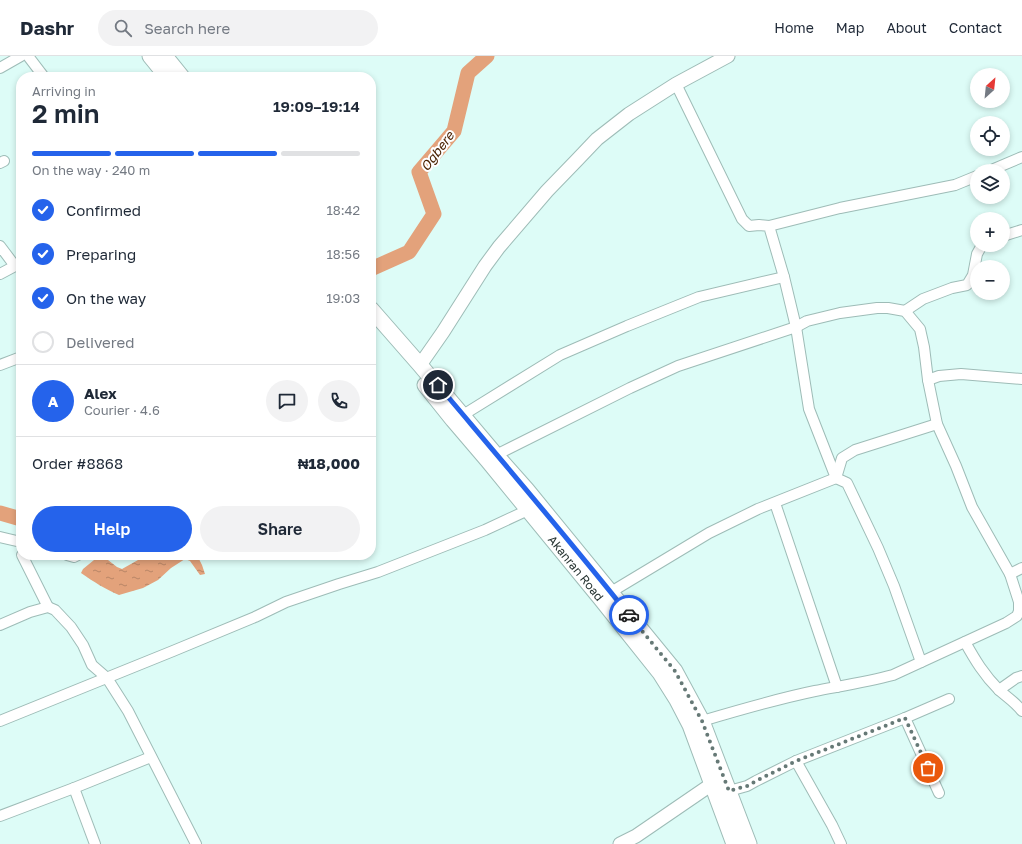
<!DOCTYPE html>
<meta charset="utf-8">
<style>
:root{--surface:#fff;--page:#f2f2f3;--text:#1f2937;--muted:#747a83;--line:#e0e1e3;--accent:#2563eb}
body{margin:0;font-family:"Golos Text",sans-serif;background:var(--page);color:var(--text);height:100vh;display:flex;flex-direction:column;font-size:15px;white-space:nowrap}
*{box-sizing:border-box;margin:0}
p{font-size:13px;color:var(--muted)}
.icon{flex:none;width:22px;height:22px;fill:none;stroke:currentColor;stroke-width:2;stroke-linecap:round;stroke-linejoin:round}
.map{position:relative;flex:1;overflow:hidden}
.drawer{position:absolute;left:16px;top:16px;width:360px;height:488px;display:flex;flex-direction:column;background:var(--surface);border-radius:16px;box-shadow:0 2px 6px #0003}
.drawer>*{flex:none}
.needle{width:26px;rotate:27deg}
.fabs{position:absolute;left:970px;top:12px;display:grid;gap:8px}
.fabs a{display:grid;place-items:center;width:40px;height:40px;border-radius:50%;background:var(--surface);box-shadow:0 2px 6px #0003;font-size:20px}
.pin{position:absolute;display:grid;place-items:center;width:34px;height:34px;color:#fff;margin:-17px;border:2px solid #fff;border-radius:50%;box-shadow:0 1px 4px #0007}
.courier{position:absolute;display:grid;place-items:center;width:40px;height:40px;margin:-20px;border:3px solid #2563eb;border-radius:50%;background:#fff;color:#222;box-shadow:0 1px 5px #0007}
.headline em{font-style:normal;font-weight:600}
.headline div{display:flex;flex-direction:column-reverse}
.headline{display:flex;align-items:center;justify-content:space-between;height:68px;padding:0 16px}
h1{font-size:26px;font-weight:600;line-height:30px}
.bar{display:grid;grid-template-columns:repeat(4,1fr);gap:6px 4px;align-content:center;height:48px;padding:0 16px}
.bar i{height:5px;border-radius:3px;background:var(--line)}
.bar .active{background:var(--accent)}
.bar p{grid-column:span 4}
.line{display:flex;align-items:center;gap:10px;padding:0 16px;border-top:1px solid var(--line)}
.line div{flex:1}
.round{display:grid;place-items:center;flex:none;width:42px;height:42px;border-radius:21px;background:var(--page)}
ol{padding:0 16px;list-style:none}
li{display:flex;align-items:center;gap:12px;height:44px}
li p{margin-inline-start:auto}
li .icon{padding:4px;border-radius:50%;background:var(--accent);color:#fff;stroke-width:4}
li:last-child{color:var(--muted)}
li i{width:22px;height:22px;border:2px solid var(--line);border-radius:50%}
.action{display:flex;gap:8px;margin-top:auto;padding:8px 16px}
.action a{flex:1;height:46px;border-radius:24px;background:var(--accent);color:#fff;font-size:16px;font-weight:600;line-height:46px;text-align:center}
.action a+a{background:var(--page);color:var(--text)}
header{display:flex;align-items:center;gap:24px;box-sizing:border-box;height:56px;padding:0 20px;background:var(--surface);border-bottom:1px solid var(--line)}
header strong{font-size:19px}
nav{display:flex;gap:22px;margin-inline-start:auto;font-size:14px}
.search{width:280px;height:36px;background:var(--page);display:flex;align-items:center;gap:10px;box-sizing:border-box;padding:0 14px;border-radius:22px;color:var(--muted);font-size:15px}
.map>svg:first-child{display:block}
.water{fill:url(#water-ripples)}
.lines{fill:none;stroke-linecap:round;stroke-linejoin:round}
.river{stroke:#e3a27b;stroke-width:15}
.minor-casing{stroke:#9ebcb7;stroke-width:12}
.tertiary-casing{stroke:#9ebcb7;stroke-width:15}
.secondary-casing{stroke:#9ebcb7;stroke-width:17}
.minor{stroke:#fff;stroke-width:10}
.tertiary{stroke:#fff;stroke-width:13}
.secondary{stroke:#fff;stroke-width:15}
.done{stroke:#667976;stroke-width:4;stroke-dasharray:0 7.2}
.route{stroke:#2563eb;stroke-width:5}
.labels{text-anchor:middle;dominant-baseline:central;stroke-width:4;stroke-linejoin:round;paint-order:stroke}
.street-label{font-size:12px;fill:#263331;stroke:#fff}
.water-label{font-size:13px;font-style:italic;fill:#4b2203;stroke:#fff}
</style>
<header>
<strong>Dashr</strong>
<div class="search"><svg class="icon" aria-label="search" viewBox="0 0 24 24"><circle cx="10" cy="10" r="6"/><path d="M15 15l6 6"/></svg>Search here</div>
<nav><a>Home</a><a>Map</a><a>About</a><a>Contact</a></nav>
</header>
<div class="map">
<svg width="1022" height="788" viewBox="0 0 1022 788">
<defs>
<pattern id="water-ripples" width="26" height="14" patternUnits="userSpaceOnUse"><rect width="26" height="14" fill="#e3a27b"/><path d="M2 4q2-2 4 0t4 0M15 11q2-2 4 0t4 0" fill="none" stroke="#b88565"/></pattern>
</defs>
<rect width="100%" height="100%" fill="#ddfcf7"/>
<path class="water" d="M142,499H197L202,509L205,518L200,519L190,505L185,503L171,512L158,524L143,532L119,539C105,533 94,526 81,517L83,513L94,504H108L117,511L122,513L138,504Z"/>
<g class="lines">
<g class="river">
<path d="M371,213L409,196L434,158L419,116L454,75L468,17L487,0"/>
<path d="M0,457L21,463"/>
</g>
<defs>
<g id="minor">
<path d="M28,0L44,21"/>
<path d="M0,12L21,0"/>
<path d="M676,28L742,163L749,170L759,169L769,170L784,221L796,271L809,353L836,422L847,427L878,492L894,530L921,606"/>
<path d="M0,107L4,105"/>
<path d="M989,115L1022,101"/>
<path d="M769,170L840,152L955,129L977,120"/>
<path d="M1003,180L1022,174"/>
<path d="M0,190L15,210"/>
<path d="M0,218L15,210L20,209"/>
<path d="M905,255L923,243L952,232L967,229L973,219L977,198L982,189"/>
<path d="M0,309L21,301"/>
<path d="M928,324L939,320L961,318L1022,323"/>
<path d="M463,359L560,299L627,270L699,241L784,221"/>
<path d="M496,399L630,332L678,310L796,271L807,265L840,257L877,252H888L905,255L920,273L924,291L928,324L937,368L956,410L972,451L1010,518L1019,546V555L1017,560L1006,567L893,619C867,626 841,630 815,635C776,643 739,654 702,665"/>
<path d="M775,447L837,631"/>
<path d="M0,481L21,486"/>
<path d="M22,499L48,551"/>
<path d="M67,499L74,501L78,499"/>
<path d="M1010,518L1022,512"/>
<path d="M611,536L709,477L758,453L836,422L842,402L855,394L937,368"/>
<path d="M0,569L30,556L48,551L55,554L71,571L83,589L92,609L107,622L128,655L196,788"/>
<path d="M965,586C975,604 984,619 999,634C1007,641 1015,646 1022,655"/>
<path d="M999,634L1016,622L1022,620"/>
<path d="M905,662L939,737"/>
<path d="M0,665L173,595L255,561L286,546L339,528L378,516L485,474L528,454"/>
<path d="M796,705L832,769L841,788"/>
<path d="M74,732L95,788"/>
<path d="M729,735L747,730L756,725L796,705L905,662L949,643"/>
<path d="M0,760L74,732L151,701"/>
</g>
<g id="tertiary">
<path d="M420,309L443,276L485,210L499,191L547,135L577,104L597,83L629,58L676,28L728,0"/>
<path d="M620,788L636,780L712,728"/>
</g>
<g id="secondary">
<path d="M150,0L167,21"/>
<path d="M165,0L182,21"/>
<path d="M371,253L420,309L496,399L527,434L675,615L702,665L749,788"/>
<path d="M425,329L453,364L488,405L601,543L660,617L677,644L690,669L734,788"/>
</g>
</defs>
<use href="#minor" class="minor-casing"/>
<use href="#tertiary" class="tertiary-casing"/>
<use href="#secondary" class="secondary-casing"/>
<use href="#minor" class="minor"/>
<use href="#tertiary" class="tertiary"/>
<use href="#secondary" class="secondary"/>
</g>
<g class="lines">
<path class="done" d="M629,559L675,615L702,665L729,735L747,730L756,725L796,705L905,662L928,712"/>
<path class="route" d="M438,329C502,405 567,481 629,559"/>
</g>
<g class="labels">
<g class="street-label">
<text transform="translate(576 512) rotate(51)">Akanran Road</text>
</g>
<g class="water-label">
<text transform="translate(437 95) rotate(-53)">Ogbere</text>
</g>
</g>
</svg>
<div class="fabs">
<a><svg class="needle" viewBox="-14 -14 28 28"><path d="M0-13l5 13h-10z" fill="#e53935"/><path d="M0 13l5-13h-10z" fill="#747a83"/></svg></a>
<a><svg class="icon" aria-label="locate" viewBox="0 0 24 24"><circle cx="12" cy="12" r="6"/><path d="M12 2v4M12 18v4M2 12h4M18 12h4"/></svg></a>
<a><svg class="icon" aria-label="layers" viewBox="0 0 24 24"><path d="M12 4l9 5-9 5-9-5zM3 14l9 5 9-5"/></svg></a>
<a>+</a>
<a>−</a>
</div>
<div class="pin" style="left:928px;top:712px;background:#ea580c"><svg class="icon" aria-label="bag" viewBox="0 0 24 24"><path d="M5 8h14l-1 12H6zM9 8a3 3 0 0 1 6 0"/></svg></div>
<div class="pin" style="left:438px;top:329px;background:#1f2937"><svg class="icon" aria-label="home" viewBox="0 0 24 24"><path d="M3 11l9-7 9 7M6 9v11h12V9"/></svg></div>
<div class="courier" style="left:629px;top:559px"><svg class="icon" aria-label="car" viewBox="0 0 24 24"><path d="M5 17H2v-5l4-1 3-4h7l3 4 3 1v5h-3M9 17h6M6 11h13"/><circle cx="7" cy="17" r="2"/><circle cx="17" cy="17" r="2"/></svg></div>
<section class="drawer">
<div class="headline"><div><h1>2 min</h1><p>Arriving in</p></div><em>19:09–19:14</em></div>
<div class="bar"><i class="active"></i><i class="active"></i><i class="active"></i><i></i><p>On the way · 240 m</p></div>
<ol>
<li><svg class="icon" aria-label="check" viewBox="0 0 24 24"><path d="M5 12l5 5 9-10"/></svg>Confirmed<p>18:42</p></li>
<li><svg class="icon" aria-label="check" viewBox="0 0 24 24"><path d="M5 12l5 5 9-10"/></svg>Preparing<p>18:56</p></li>
<li><svg class="icon" aria-label="check" viewBox="0 0 24 24"><path d="M5 12l5 5 9-10"/></svg>On the way<p>19:03</p></li>
<li><i></i>Delivered</li>
</ol>
<div class="line" style="height:72px"><b class="round" style="background:var(--accent);color:#fff">A</b><div><b>Alex</b><p>Courier · 4.6</p></div><a class="round"><svg class="icon" aria-label="chat" viewBox="0 0 24 24"><path d="M4 5h16v11H9l-5 4z"/></svg></a><a class="round"><svg class="icon" aria-label="phone" viewBox="0 0 24 24"><path d="M5 4h4l2 5-3 2q2 4 5 5l2-3 5 2v4C11 20 4 13 5 4z"/></svg></a></div>
<div class="line" style="height:52px"><div>Order #8868</div><b>₦18,000</b></div>
<div class="action"><a>Help</a><a>Share</a></div>
</section>
</div>
